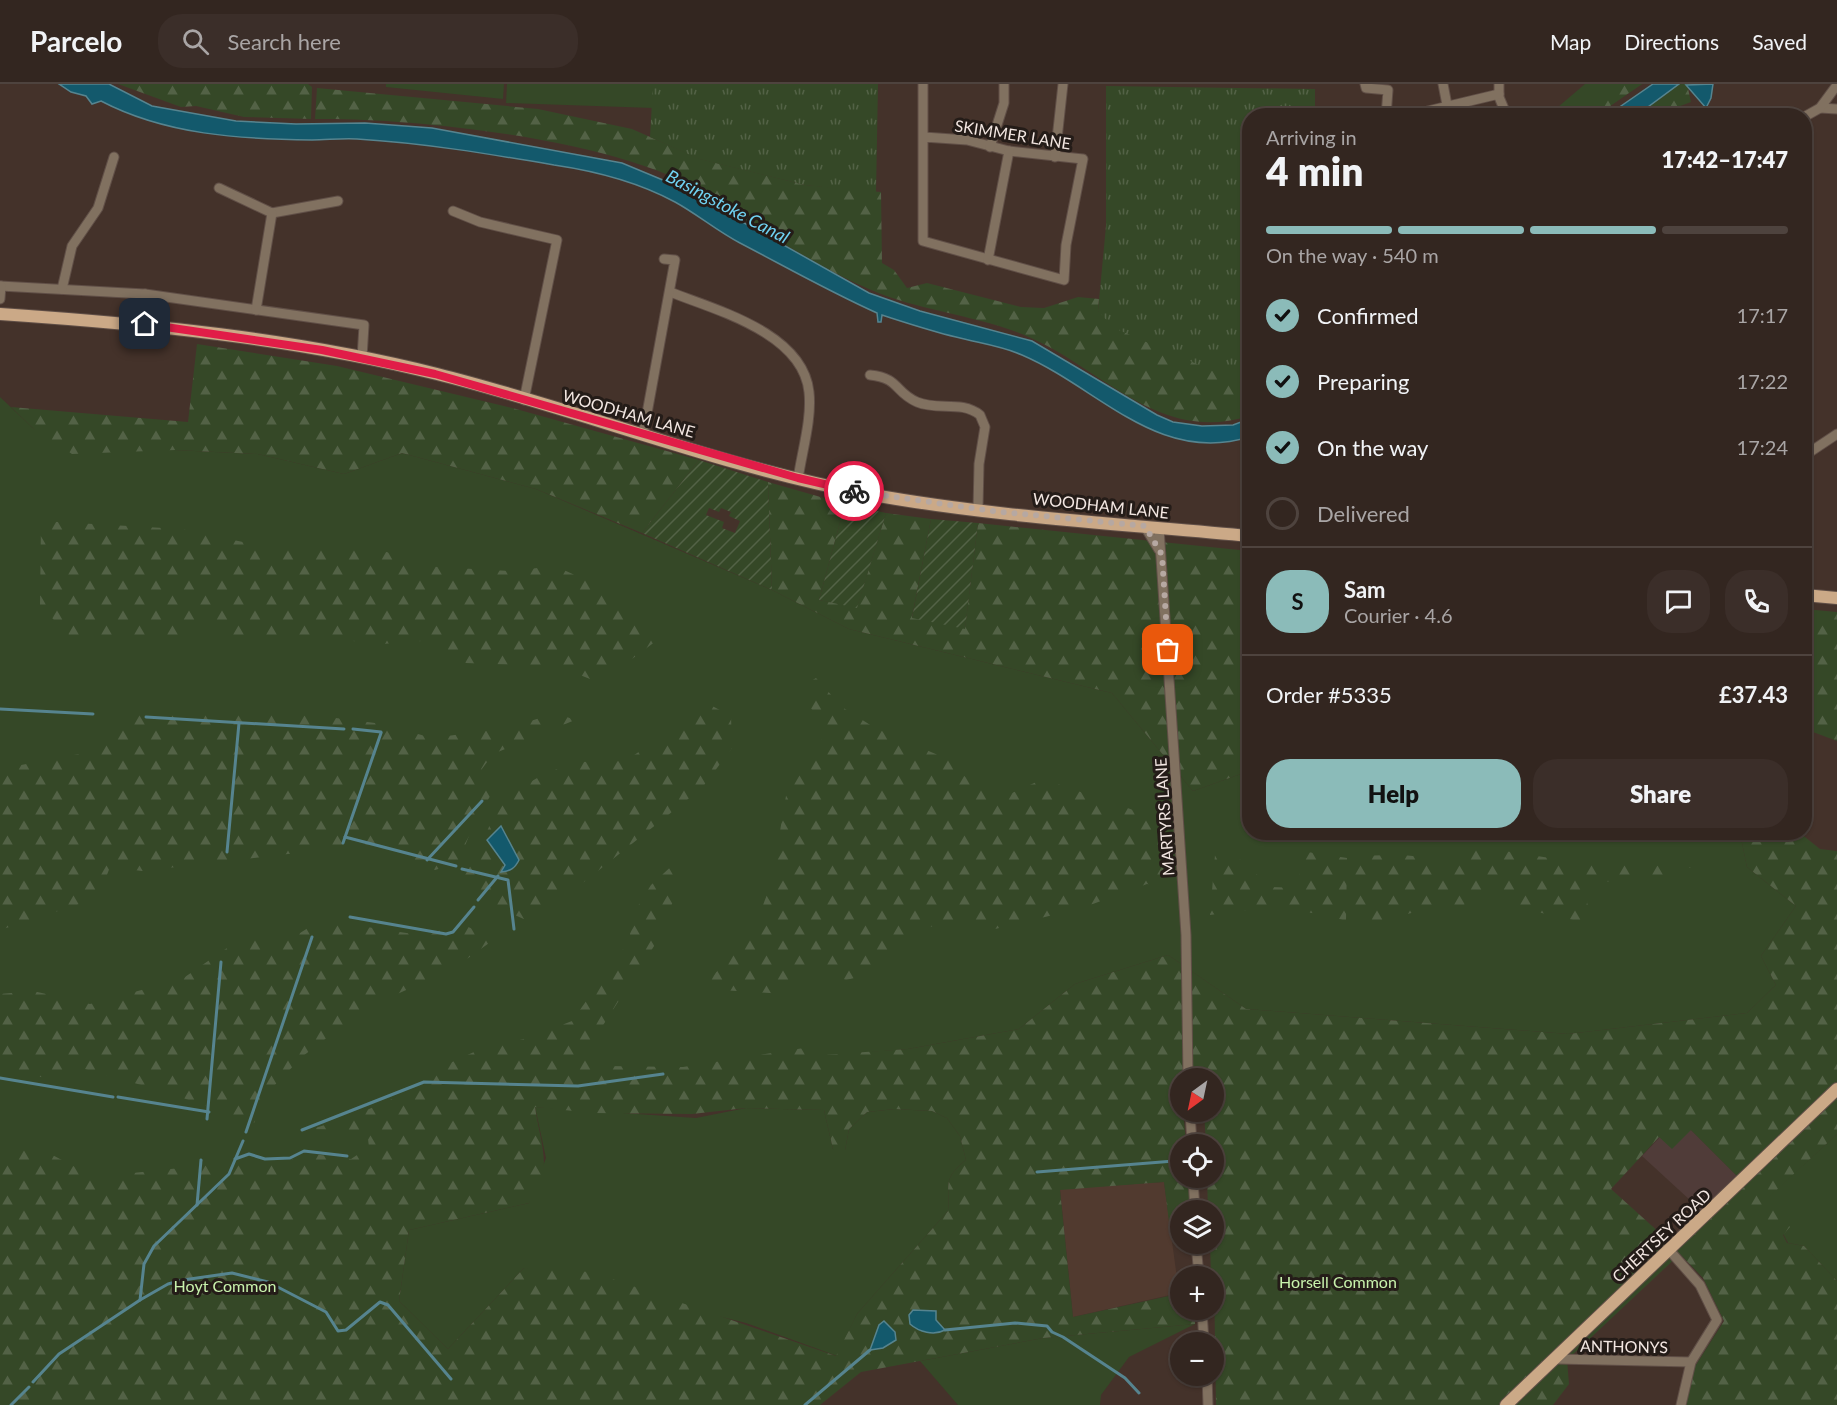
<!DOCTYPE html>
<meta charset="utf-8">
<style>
:root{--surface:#332620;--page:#3b2e29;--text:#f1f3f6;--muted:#a9a5a5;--line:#4e433e;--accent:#8bbbb9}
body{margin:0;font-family:Lato,sans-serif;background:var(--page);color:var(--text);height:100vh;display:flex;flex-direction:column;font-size:22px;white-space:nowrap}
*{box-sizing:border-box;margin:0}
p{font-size:20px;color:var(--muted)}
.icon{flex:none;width:33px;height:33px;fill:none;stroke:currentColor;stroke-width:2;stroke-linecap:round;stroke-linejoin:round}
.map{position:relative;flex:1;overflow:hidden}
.side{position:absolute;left:1242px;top:24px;width:570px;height:732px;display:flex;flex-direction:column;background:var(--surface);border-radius:24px;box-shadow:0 2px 4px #0004,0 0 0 2px var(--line)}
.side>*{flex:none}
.needle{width:39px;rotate:213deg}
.buttons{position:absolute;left:1170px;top:984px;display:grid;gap:12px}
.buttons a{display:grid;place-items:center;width:54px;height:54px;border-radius:50%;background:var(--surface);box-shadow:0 2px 4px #0004,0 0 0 2px var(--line);font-size:30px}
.pin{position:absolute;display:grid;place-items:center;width:51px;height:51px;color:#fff;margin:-26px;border-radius:12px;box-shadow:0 3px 9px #0006}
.courier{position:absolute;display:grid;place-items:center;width:60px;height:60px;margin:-30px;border:4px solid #e11d48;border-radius:50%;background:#fff;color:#222;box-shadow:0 2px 8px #0007}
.headline em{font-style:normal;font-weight:800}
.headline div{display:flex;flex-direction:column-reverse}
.headline{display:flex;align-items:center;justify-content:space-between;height:102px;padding:0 24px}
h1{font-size:39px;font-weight:800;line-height:45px}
.bar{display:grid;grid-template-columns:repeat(4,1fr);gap:9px 6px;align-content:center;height:72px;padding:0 24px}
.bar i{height:8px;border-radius:4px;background:var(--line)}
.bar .on{background:var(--accent)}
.bar p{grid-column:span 4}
.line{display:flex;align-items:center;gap:15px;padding:0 24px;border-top:2px solid var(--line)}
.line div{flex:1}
.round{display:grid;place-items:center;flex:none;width:63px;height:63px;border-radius:24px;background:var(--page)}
ol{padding:0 24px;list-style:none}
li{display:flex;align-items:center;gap:18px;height:66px}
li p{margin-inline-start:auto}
li .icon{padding:6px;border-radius:50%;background:var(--accent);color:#111;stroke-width:4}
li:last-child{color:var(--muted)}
li i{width:33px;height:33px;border:3px solid var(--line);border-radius:50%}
.cta{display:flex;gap:12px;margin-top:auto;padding:12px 24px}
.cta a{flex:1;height:69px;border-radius:24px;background:var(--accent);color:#111;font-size:24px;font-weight:800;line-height:69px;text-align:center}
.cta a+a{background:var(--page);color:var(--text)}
header{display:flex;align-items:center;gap:36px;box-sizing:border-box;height:84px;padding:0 30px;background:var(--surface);border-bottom:2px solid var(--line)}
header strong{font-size:28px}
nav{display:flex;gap:33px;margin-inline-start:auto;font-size:21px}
.search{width:420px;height:54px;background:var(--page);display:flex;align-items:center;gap:15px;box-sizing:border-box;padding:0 21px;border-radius:24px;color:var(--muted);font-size:22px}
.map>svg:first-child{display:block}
.commercial{fill:#503c39}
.built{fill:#513a2f}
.grass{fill:#354827}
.forest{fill:url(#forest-firs);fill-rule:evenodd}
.park{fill:url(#park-tufts)}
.garden{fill:url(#garden-furrows);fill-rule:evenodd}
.water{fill:#13596c;stroke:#56848f;stroke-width:1.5}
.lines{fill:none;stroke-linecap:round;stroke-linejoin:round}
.stream{stroke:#56848f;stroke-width:3}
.minor-casing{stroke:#604f47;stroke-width:11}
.major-casing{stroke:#604f47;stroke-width:14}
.minor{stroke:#817160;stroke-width:9}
.major{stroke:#cba987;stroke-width:12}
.done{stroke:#b6a8a2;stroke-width:6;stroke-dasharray:0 10.8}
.route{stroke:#e11d48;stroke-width:8}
.labels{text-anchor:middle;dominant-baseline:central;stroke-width:6;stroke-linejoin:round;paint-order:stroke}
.street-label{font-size:16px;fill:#f3e7e2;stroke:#241c18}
.park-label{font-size:16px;fill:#c8f2ac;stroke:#241c18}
.water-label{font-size:18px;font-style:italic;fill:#70d2f2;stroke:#241c18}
</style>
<header>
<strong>Parcelo</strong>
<div class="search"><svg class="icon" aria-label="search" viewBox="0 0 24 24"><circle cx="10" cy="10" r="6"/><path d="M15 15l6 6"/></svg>Search here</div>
<nav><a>Map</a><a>Directions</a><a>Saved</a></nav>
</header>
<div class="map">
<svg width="1837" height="1321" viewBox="0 0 1837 1321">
<defs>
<pattern id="forest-firs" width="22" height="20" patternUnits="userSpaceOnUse" patternTransform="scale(1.5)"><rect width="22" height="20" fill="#354827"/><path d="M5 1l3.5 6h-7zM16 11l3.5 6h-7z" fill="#536246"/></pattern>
<pattern id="park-tufts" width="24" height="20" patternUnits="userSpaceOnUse" patternTransform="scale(1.5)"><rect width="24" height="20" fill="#354827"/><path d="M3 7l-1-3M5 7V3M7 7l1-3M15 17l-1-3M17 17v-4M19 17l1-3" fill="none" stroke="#536246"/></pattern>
<pattern id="garden-furrows" width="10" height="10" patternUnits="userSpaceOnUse" patternTransform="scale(1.5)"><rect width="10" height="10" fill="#354827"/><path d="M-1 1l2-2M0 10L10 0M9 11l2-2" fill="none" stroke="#536246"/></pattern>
</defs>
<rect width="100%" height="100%" fill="#44322a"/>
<path class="commercial" d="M1691,1046L1737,1092L1703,1128L1642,1072L1660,1053Z"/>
<path class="built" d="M1164,1098L1179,1209L1073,1233L1060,1105Z"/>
<g class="grass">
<path d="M386,0H504L503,15L386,3Z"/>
<path d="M507,0H653V24L506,19Z"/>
<path d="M1585,0H1642L1597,31L1544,32L1561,28L1558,23Z"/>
<path d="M0,313L34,345L175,366L258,370L344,390L402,369L536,405L772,506L849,545L1112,609L1193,707L1249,687L1250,748L1740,749L1747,783L1796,822L1761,872L1776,901L1747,929L1568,950L1246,925L1168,871L1075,900L1019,945L908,965L422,1006L371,1073L0,1141Z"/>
<path d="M535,1023L696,1034L746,1024L824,1026L833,1065L845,1066L849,1045L867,1028L895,1025L932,1027L947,1034L960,1052L966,1076C942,1095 950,1101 948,1127L857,1230L837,1272L746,1239L524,1184L448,1265L399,1217L409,1146L529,1119L546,1074Z"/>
<path d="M1837,1050V1197L1804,1162L1788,1159L1765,1116Z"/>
<path d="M1195,1240L1129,1273L1101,1311L1100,1321H958L920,1277L1043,1254Z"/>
</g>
<g class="forest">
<path d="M118,0H308L312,3L311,35L244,33L196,22L181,23Z"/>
<path d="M1642,0L1597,31H1576L1617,1Z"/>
<path d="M1679,0H1687L1691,18L1656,31L1637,32Z"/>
<path d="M317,4L538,25L632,45L700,75L805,101L881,108L882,179L894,186L907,204L927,199L1021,223L1044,224L1078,213L1099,215L1098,227L1245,301L1249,297V332C1160,360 1105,287 1031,254C980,231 921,228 869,205C817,183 768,149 718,120C646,57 411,33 315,35Z"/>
<path d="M197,260L337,282L516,325L699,376L642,449L536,405L402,369L344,390L258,370L175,366L72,370L34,345L11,323L188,338Z"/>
<path d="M768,398L845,420L819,516L857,523L886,429L931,435L912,533L965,544L978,439L1249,467V687L1193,707L1112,609L849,545L772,506Z"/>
<path d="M41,437L181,445L267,463L363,461L437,483L511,487L555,482L610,507L656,557L600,599L560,583L466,579L435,556L382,560L314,553L234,557L206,531L176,557L69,551L40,522Z"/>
<path d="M1804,525L1837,528V657L1805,645Z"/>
<path d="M816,594L842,623L875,644L952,677L960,689L980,703L990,719L1043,695L1142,729L1161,726L1164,804L1147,800L1082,824L995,845L953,837L922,845L879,888L846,896L816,885L785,910L721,906L708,898L755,842L771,800L787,706L812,676L827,642L805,618L806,600Z"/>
<path d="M701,616L731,632L732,664L702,704L584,798L526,836L486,818L462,796L476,773L501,715L544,690L576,678L625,677L660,654Z"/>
<path d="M129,627L320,632L383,640L432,654L508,644L556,629L575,636L493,670L476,693L493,707L473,742L458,779L435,786L382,759L142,787L110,783L98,814L0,846V685L79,670Z"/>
<path d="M1740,749H1800L1820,765L1837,767V1050L1766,1116L1790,1143L1783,1151L1787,1159L1804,1162L1837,1197V1321H1686L1692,1287L1724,1237L1703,1194L1680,1170L1567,1276L1569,1300L1553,1321H1216L1214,1192H1211L1210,1160H1214V1126H1208L1207,1094H1214V1060H1206L1204,1028H1214V994H1180V1028H1191L1184,1036L1186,1060H1180V1094H1188L1190,1126H1180V1154H1171L1164,1098L1060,1106L1073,1233L1178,1210V1200H1180V1226H1195V1240L1043,1254L861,1288L820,1321H0V1067L43,1066L94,1093L219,1080L268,1082L313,1070L351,1075L369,1063L367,1047L312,1045L353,1032L415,1005L430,988L474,968L531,953L572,937L629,857L633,830L651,801L676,778L681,798L656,859L598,949L589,969L603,982L683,983L804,964L823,971L908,965L1019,945L1075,900L1168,871L1246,925L1568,950L1747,929L1776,901L1761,872L1796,822L1747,783ZM535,1023L593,1029L692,1030L746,1024L824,1026L833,1065L840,1069L845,1066L849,1045L867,1028L895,1025L932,1027L947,1034L960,1052L966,1076C942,1095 950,1101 948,1127L857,1230L836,1272L592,1188L524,1184L448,1265L399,1217L409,1146L529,1119C555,1087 540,1059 535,1023ZM1691,1046L1737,1092L1671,1159L1611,1105L1659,1053L1672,1065Z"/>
<path d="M1460,762C1504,765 1546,775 1589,779C1623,783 1657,780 1691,783L1663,793L1591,799L1587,819L1600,842L1524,825L1509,812L1477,810L1464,821L1424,826L1378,837L1355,836V773C1388,770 1422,769 1453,781Z"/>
<path d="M1301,767L1347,774L1346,837C1304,823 1253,824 1210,831L1215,771L1236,772L1271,803L1299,804Z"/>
<path d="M321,836L426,852L458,839L496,854L453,885L366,924L303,972L272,1004L254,1039L166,1008L67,980L55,995L0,987V910L33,907L90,920L182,895L240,855L287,857Z"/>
</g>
<g class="park">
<path d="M653,0H878L876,109L805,101L699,75L650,53Z"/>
<path d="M1106,2L1315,5V31L1250,32V297L1245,301L1114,244L1098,227L1106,142Z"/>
</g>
<g class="garden">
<path d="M699,376L768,398L772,506L642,449ZM709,424L719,428L721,424L731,428L729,432L740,437L735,449L722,444L724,438L706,431Z"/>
<path d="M845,420L886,429L857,524L819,516Z"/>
<path d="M931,435L978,439L965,545L912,534Z"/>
</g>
<g class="water">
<path d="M59,0H109L152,22L236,37L296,40L365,39L432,44L622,79L682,104L869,209L920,227L1032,257L1157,331L1173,338L1202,342L1233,341L1249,335V353C1158,381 1099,304 1022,271C1002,262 978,259 956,253C931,247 907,239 882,231L881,238H878L877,229C830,208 786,183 740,159C717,147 697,130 675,118C638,98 595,87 554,81C489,70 424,59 357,55C342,54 327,56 312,56C240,55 166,51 101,17L92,20L86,12L71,8Z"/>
<path d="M1653,0H1679L1637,31H1608Z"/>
<path d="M1713,0L1711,14L1706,24L1686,1Z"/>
<path d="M501,742L519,776C515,784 511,787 501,788L505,781L487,756Z"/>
<path d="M913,1226L936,1227V1236L945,1246C934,1252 919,1248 910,1240L909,1231Z"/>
<path d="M884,1237L895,1248L896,1256L883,1264L870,1266L879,1241Z"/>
</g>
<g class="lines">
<g class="stream">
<path d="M0,625L93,630"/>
<path d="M146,633L344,645"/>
<path d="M353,645L381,648"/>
<path d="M345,753L456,782"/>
<path d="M343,759L381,649"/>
<path d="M227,768L239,639"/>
<path d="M427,776L482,717"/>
<path d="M462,785L508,796L514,845"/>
<path d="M478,816L498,792"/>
<path d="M350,833L446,850L453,848L474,823"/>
<path d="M0,994L113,1013"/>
<path d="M118,1013L209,1028"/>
<path d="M207,1035L221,878"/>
<path d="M302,1046L424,998L578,1002L663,990"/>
<path d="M246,1048L312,853"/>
<path d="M235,1075L249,1070L265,1075L290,1074L304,1067L347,1072"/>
<path d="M1037,1088L1174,1077"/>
<path d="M197,1121L201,1076"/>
<path d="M140,1216L144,1180L154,1162L229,1090L243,1057"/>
<path d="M945,1246L1015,1239L1047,1242L1052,1248L1063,1253L1125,1294L1139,1309"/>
<path d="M33,1298L59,1270L140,1216L168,1200L183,1196L232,1189L268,1198L326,1228L338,1247L346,1246L380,1218L388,1221L451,1295"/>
<path d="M11,1321L29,1303"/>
<path d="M805,1321L870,1266"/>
</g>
<defs>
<g id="minor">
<path d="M923,0V157L1064,196L1066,161L1083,75L1009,67L967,56L924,53"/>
<path d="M1365,0L1366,4L1388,6L1386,32"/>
<path d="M1443,0L1447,21"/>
<path d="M1499,0V13L1507,32"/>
<path d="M1820,24L1837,25"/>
<path d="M1388,29L1411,31L1499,10"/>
<path d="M1804,33L1820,24L1837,1"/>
<path d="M990,63L1004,19V0"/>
<path d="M1055,73L1063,0"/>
<path d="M219,104L272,129L338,117"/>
<path d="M453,127L480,138L557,156L524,316"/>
<path d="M988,176L1009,67"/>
<path d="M0,202L145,210L364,241L362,274"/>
<path d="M62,205L72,162L98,124L114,73"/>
<path d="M670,208C716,226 803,249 809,308C812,335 802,367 798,395"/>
<path d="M145,210V240"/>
<path d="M0,215L1,202"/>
<path d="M256,226L272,129"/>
<path d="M870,291C900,294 894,308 917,318C938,327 961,316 980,331L985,343L979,380L978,425"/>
<path d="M643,351L675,176L664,175"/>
<path d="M1804,372L1837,350"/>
<path d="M1145,443L1159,466"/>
<path d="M1159,444L1186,851L1188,994"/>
<path d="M1190,1028L1192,1060"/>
<path d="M1193,1094L1195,1126"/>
<path d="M1196,1160L1199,1192"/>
<path d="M1670,1167L1700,1201L1717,1236L1691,1278L1681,1321"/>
<path d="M1202,1226L1204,1258"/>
<path d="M1557,1275L1691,1278"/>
<path d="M1207,1292L1208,1321"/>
</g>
<g id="major">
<path d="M0,230C147,240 294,254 437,290C581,326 721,383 868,410C993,433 1123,440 1250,452"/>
<path d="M1804,511L1837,514"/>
<path d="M1506,1321L1837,1005"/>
</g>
</defs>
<use href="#minor" class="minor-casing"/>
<use href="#major" class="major-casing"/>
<use href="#minor" class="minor"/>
<use href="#major" class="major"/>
</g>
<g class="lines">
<path class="done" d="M854,407L992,427L1145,442L1162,471L1168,566"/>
<path class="route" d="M145,240L322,266L435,290L798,394L854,407"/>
</g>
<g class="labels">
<g class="street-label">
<text transform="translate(1013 50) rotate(9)">SKIMMER LANE</text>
<text transform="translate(629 329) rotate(16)">WOODHAM LANE</text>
<text transform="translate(1101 421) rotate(6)">WOODHAM LANE</text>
<text transform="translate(1164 733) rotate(-94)">MARTYRS LANE</text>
<text transform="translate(1661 1151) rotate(-43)">CHERTSEY ROAD</text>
<text transform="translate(1624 1262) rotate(1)">ANTHONYS</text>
</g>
<g class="park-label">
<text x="1338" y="1197">Horsell Common</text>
<text x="225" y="1201">Hoyt Common</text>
</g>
<g class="water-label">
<text transform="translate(728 122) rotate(28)">Basingstoke Canal</text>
</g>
</g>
</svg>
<div class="buttons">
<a><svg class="needle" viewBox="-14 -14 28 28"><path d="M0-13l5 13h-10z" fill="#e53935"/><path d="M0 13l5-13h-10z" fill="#a9a5a5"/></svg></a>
<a><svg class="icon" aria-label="locate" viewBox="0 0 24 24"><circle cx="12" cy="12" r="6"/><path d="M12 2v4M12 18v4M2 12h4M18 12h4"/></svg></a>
<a><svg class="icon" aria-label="layers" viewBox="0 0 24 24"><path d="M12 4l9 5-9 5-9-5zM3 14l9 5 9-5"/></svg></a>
<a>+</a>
<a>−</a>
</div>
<div class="pin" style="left:1168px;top:566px;background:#ea580c"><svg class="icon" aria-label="bag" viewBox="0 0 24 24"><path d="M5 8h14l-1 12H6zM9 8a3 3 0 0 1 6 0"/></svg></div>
<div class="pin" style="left:145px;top:240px;background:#1f2937"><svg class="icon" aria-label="home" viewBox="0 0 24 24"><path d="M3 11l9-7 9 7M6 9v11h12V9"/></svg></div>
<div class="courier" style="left:854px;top:407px"><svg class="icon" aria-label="bike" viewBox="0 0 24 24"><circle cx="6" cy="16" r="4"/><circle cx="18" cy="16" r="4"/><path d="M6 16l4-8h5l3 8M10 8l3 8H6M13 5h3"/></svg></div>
<section class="side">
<div class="headline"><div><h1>4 min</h1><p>Arriving in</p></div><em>17:42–17:47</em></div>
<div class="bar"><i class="on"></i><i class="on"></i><i class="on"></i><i></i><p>On the way · 540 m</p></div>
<ol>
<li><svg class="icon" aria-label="check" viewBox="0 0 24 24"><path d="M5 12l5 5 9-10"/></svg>Confirmed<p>17:17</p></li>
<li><svg class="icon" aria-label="check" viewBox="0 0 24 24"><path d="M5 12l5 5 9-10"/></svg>Preparing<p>17:22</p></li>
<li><svg class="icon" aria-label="check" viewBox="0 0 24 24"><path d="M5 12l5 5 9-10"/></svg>On the way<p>17:24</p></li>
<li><i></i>Delivered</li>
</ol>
<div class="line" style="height:108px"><b class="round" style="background:var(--accent);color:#111">S</b><div><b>Sam</b><p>Courier · 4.6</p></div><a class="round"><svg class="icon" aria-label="chat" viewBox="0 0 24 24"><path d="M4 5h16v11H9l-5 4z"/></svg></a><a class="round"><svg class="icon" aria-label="phone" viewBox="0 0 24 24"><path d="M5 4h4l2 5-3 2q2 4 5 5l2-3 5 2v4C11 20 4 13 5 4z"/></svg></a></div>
<div class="line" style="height:78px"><div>Order #5335</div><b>£37.43</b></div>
<div class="cta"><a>Help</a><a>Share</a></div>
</section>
</div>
